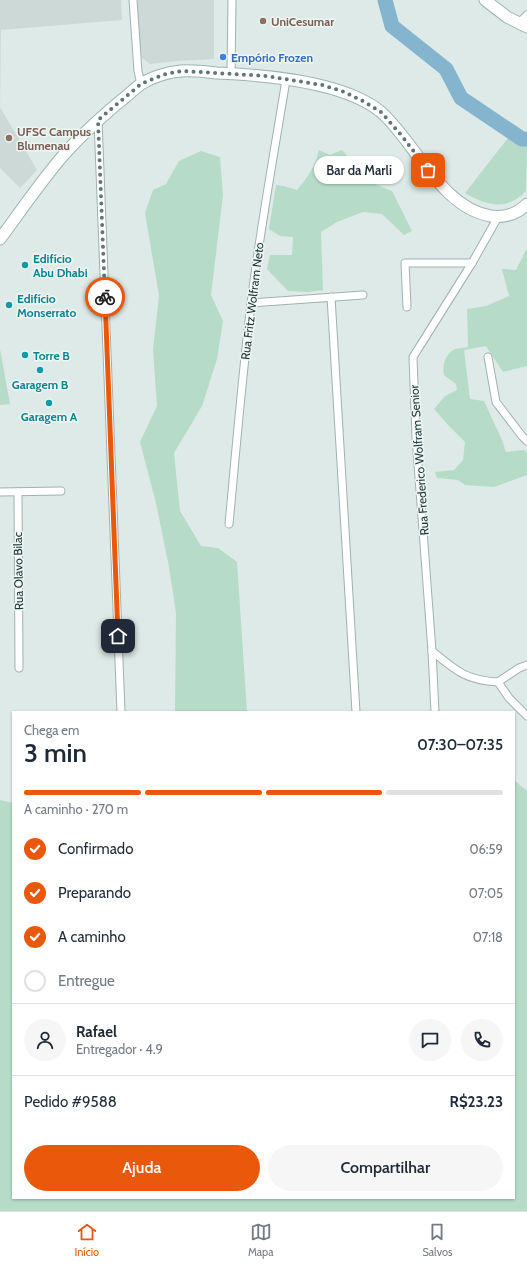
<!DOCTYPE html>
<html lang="pt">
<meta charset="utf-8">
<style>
:root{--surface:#fff;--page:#f6f6f7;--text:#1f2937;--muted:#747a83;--line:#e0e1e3;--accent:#ea580c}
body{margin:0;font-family:Cabin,sans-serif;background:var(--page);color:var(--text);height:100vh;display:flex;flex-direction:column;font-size:15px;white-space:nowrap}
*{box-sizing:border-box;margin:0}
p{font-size:13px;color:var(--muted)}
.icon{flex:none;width:22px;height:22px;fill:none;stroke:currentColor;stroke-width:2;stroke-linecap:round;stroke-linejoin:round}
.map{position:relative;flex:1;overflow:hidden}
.details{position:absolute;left:12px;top:711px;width:503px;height:488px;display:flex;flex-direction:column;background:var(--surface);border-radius:0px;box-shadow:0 1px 3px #0004}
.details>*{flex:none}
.pin{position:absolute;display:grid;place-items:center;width:34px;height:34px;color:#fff;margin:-17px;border-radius:8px;box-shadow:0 2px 6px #0006}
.courier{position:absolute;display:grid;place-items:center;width:40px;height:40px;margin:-20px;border:3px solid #ea580c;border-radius:50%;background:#fff;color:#222;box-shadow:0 1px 5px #0007}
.bubble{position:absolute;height:28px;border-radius:14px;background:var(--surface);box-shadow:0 1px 3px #0004;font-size:13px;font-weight:600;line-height:28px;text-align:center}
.summary em{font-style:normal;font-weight:600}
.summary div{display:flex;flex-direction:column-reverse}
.summary{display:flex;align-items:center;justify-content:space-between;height:68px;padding:0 12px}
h1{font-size:26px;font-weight:600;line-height:30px}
.bar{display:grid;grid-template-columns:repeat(4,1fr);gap:6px 4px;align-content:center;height:48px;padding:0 12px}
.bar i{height:5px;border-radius:3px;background:var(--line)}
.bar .on{background:var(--accent)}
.bar p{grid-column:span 4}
.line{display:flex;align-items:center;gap:10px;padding:0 12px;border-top:1px solid var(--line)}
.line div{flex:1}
.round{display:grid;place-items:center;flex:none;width:42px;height:42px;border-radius:21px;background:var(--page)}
ol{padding:0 12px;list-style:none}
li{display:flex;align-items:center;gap:12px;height:44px}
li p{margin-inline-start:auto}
li .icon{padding:4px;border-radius:50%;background:var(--accent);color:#fff;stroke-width:4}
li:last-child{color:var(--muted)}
li i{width:22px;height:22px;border:2px solid var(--line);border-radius:50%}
.cta{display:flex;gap:8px;margin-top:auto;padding:8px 12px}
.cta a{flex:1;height:46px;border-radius:24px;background:var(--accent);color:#fff;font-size:16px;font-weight:600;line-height:46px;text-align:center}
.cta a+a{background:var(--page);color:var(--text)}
.dock{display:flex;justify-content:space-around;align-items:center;height:56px;border-top:1px solid var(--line);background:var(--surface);font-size:11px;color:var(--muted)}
.dock a{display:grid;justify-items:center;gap:2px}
.dock .on{color:var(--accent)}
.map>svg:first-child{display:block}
.built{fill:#ccd9d6}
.green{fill:#b6dbc9}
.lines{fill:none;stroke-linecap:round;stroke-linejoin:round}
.river{stroke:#85b4cf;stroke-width:15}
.street-casing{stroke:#a1b1af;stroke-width:9}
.secondary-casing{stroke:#9db5b2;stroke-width:13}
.street{stroke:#fff;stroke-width:7}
.secondary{stroke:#fff;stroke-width:11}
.done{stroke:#627775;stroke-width:4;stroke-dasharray:0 7.2}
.route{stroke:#ea580c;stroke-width:5}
.education-dot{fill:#8d6e63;stroke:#eef6f4;stroke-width:1.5}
.shop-dot{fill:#3f7fe0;stroke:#eef6f4;stroke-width:1.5}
.culture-dot{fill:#0f9aa8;stroke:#eef6f4;stroke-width:1.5}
.labels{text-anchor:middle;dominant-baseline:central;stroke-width:3;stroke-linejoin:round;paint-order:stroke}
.education-label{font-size:12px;font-weight:bold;fill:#785e54;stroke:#eef6f4;text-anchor:start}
.shop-label{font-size:12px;font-weight:bold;fill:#366cbe;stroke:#eef6f4;text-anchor:start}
.culture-label{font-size:12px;font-weight:bold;fill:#0d838f;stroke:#eef6f4;text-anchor:start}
.street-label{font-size:12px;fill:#203938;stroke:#eef6f4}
</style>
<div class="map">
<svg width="527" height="1211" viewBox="0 0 527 1211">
<rect width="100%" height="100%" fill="#deeae7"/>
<g class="built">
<path d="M0,0H121L122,20L1,30L0,107L37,170L20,188L0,168Z"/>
<path d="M137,0H214V59L177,61L150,64L142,58L140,53Z"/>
</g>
<g class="green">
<path d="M508,138L527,144L526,191C507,211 487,206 465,193Z"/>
<path d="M319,150L330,155L342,150L370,182L392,191L412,231L404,235L382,214L363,212L337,222L321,232L323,290L308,292L288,291L267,269L270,255H292L293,237L280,236L269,229L276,185L284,186L297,190C308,177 315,167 319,150Z"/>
<path d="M201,151L220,157L223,195L211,295L223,321L217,359L202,406L174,453L180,511L201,546L218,548L237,562L247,712H175L176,613L169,567L156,503L140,442L157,406L153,349L159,296L145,213L153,190L166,184L179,161Z"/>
<path d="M527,248V366L503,372L486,346L464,350L470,399L484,401L502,440L506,452L524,450L527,453V475L494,487L465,485L458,480L437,478L435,472L454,470L463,460L465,442L448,425L434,409L445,396L457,390L456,384L444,375C442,366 445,354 455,349C458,348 464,348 468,347L467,309L486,306L509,296L502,269L516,270Z"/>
<path d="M0,349L10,404L0,405Z"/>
<path d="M514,780L527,791V1211H0V800L13,803V1198H514Z"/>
</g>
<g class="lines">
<path class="river" d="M385,0L392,26L446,69L461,98L522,139H527"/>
<defs>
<g id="street">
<path d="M133,0L138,71L141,84"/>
<path d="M519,23L527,15"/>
<path d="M231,73L232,0"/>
<path d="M98,120L121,712"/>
<path d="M331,297L356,712"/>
<path d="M251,303L363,295"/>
<path d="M407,307L405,263H472"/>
<path d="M488,357L496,402L522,436L527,441"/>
<path d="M0,492L61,491"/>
<path d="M18,492L19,668"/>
<path d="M229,524C236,450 242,377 251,304C260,229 274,154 286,80"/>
<path d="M432,651C456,671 466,680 498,682"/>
<path d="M498,682L509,698L527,716"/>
<path d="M498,682L519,668L527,665"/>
<path d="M435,712L432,651L416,437L413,357L472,263L498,217"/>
</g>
<g id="secondary">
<path d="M485,0L507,17L527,27"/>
<path d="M0,239C20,212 39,184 61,158C78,138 98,120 118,103C126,97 133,90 141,84C152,77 168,72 181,71C193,70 206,72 217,73C264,75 344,81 381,112C416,143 441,208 491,216C506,218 517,214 527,204"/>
</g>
</defs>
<use href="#street" class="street-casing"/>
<use href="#secondary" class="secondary-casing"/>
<use href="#street" class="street"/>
<use href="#secondary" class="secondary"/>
</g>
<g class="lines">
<path class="done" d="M105,297L98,120L141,84L150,80L166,74L182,71L266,76L322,85L342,91L363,101L381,112L402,136L428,170"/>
<path class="route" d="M105,297L118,636"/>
</g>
<g class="education-dot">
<circle cx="263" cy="21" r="4"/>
<circle cx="9" cy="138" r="4"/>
</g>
<circle class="shop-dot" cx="223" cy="57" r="4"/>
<g class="culture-dot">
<circle cx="25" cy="265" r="4"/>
<circle cx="9" cy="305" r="4"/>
<circle cx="25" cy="355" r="4"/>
<circle cx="40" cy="370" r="4"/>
<circle cx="49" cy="403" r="4"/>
</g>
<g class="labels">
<g class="education-label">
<text x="271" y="21">UniCesumar</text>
<text x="17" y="131">UFSC Campus<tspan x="17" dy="14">Blumenau</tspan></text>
</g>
<g class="shop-label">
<text x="231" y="57">Empório Frozen</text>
</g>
<g class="culture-label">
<text x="33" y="258">Edifício<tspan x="33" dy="14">Abu Dhabi</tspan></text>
<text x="17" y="298">Edifício<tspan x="17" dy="14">Monserrato</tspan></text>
<text x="33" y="355">Torre B</text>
<text x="40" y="384" text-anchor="middle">Garagem B</text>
<text x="49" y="416" text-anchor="middle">Garagem A</text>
</g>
<g class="street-label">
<text transform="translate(252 301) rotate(-83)">Rua Fritz Wolfram Neto</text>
<text transform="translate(419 460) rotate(-94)">Rua Frederico Wolfram Senior</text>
<text transform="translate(18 571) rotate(-91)">Rua Olavo Bilac</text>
</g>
</g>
</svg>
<div class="pin" style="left:428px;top:170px;background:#ea580c"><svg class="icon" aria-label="bag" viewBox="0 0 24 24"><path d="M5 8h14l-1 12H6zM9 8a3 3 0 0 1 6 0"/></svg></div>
<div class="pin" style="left:118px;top:636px;background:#1f2937"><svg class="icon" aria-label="home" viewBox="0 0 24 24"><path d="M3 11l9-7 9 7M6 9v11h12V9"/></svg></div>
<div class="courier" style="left:105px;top:297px"><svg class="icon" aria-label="bike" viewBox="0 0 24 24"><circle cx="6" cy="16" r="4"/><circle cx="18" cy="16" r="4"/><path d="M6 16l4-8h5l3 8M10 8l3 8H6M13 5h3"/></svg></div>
<div class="bubble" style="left:314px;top:156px;width:90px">Bar da Marli</div>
<section class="details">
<div class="summary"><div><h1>3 min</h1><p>Chega em</p></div><em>07:30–07:35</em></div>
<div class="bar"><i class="on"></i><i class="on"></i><i class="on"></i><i></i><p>A caminho · 270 m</p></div>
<ol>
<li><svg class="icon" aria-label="check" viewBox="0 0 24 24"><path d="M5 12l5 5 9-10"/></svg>Confirmado<p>06:59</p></li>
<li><svg class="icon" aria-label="check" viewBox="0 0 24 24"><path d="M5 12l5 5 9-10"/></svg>Preparando<p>07:05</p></li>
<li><svg class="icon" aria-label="check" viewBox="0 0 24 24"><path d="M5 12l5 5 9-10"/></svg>A caminho<p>07:18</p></li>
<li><i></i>Entregue</li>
</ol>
<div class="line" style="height:72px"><a class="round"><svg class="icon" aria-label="person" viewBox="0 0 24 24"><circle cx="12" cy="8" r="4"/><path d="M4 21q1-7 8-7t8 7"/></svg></a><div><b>Rafael</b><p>Entregador · 4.9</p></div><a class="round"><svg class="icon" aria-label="chat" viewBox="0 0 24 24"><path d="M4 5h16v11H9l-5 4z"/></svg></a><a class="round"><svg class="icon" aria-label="phone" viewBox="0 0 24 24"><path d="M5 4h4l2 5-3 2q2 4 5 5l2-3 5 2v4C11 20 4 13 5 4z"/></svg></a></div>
<div class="line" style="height:52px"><div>Pedido #9588</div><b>R$23.23</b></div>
<div class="cta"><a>Ajuda</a><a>Compartilhar</a></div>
</section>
</div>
<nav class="dock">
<a class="on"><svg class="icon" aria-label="home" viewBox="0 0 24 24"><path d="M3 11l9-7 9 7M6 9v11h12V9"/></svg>Início</a>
<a><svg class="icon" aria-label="map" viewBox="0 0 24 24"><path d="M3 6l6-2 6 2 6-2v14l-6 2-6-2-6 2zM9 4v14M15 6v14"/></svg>Mapa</a>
<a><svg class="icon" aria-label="saved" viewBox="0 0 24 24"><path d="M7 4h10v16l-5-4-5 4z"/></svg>Salvos</a>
</nav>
